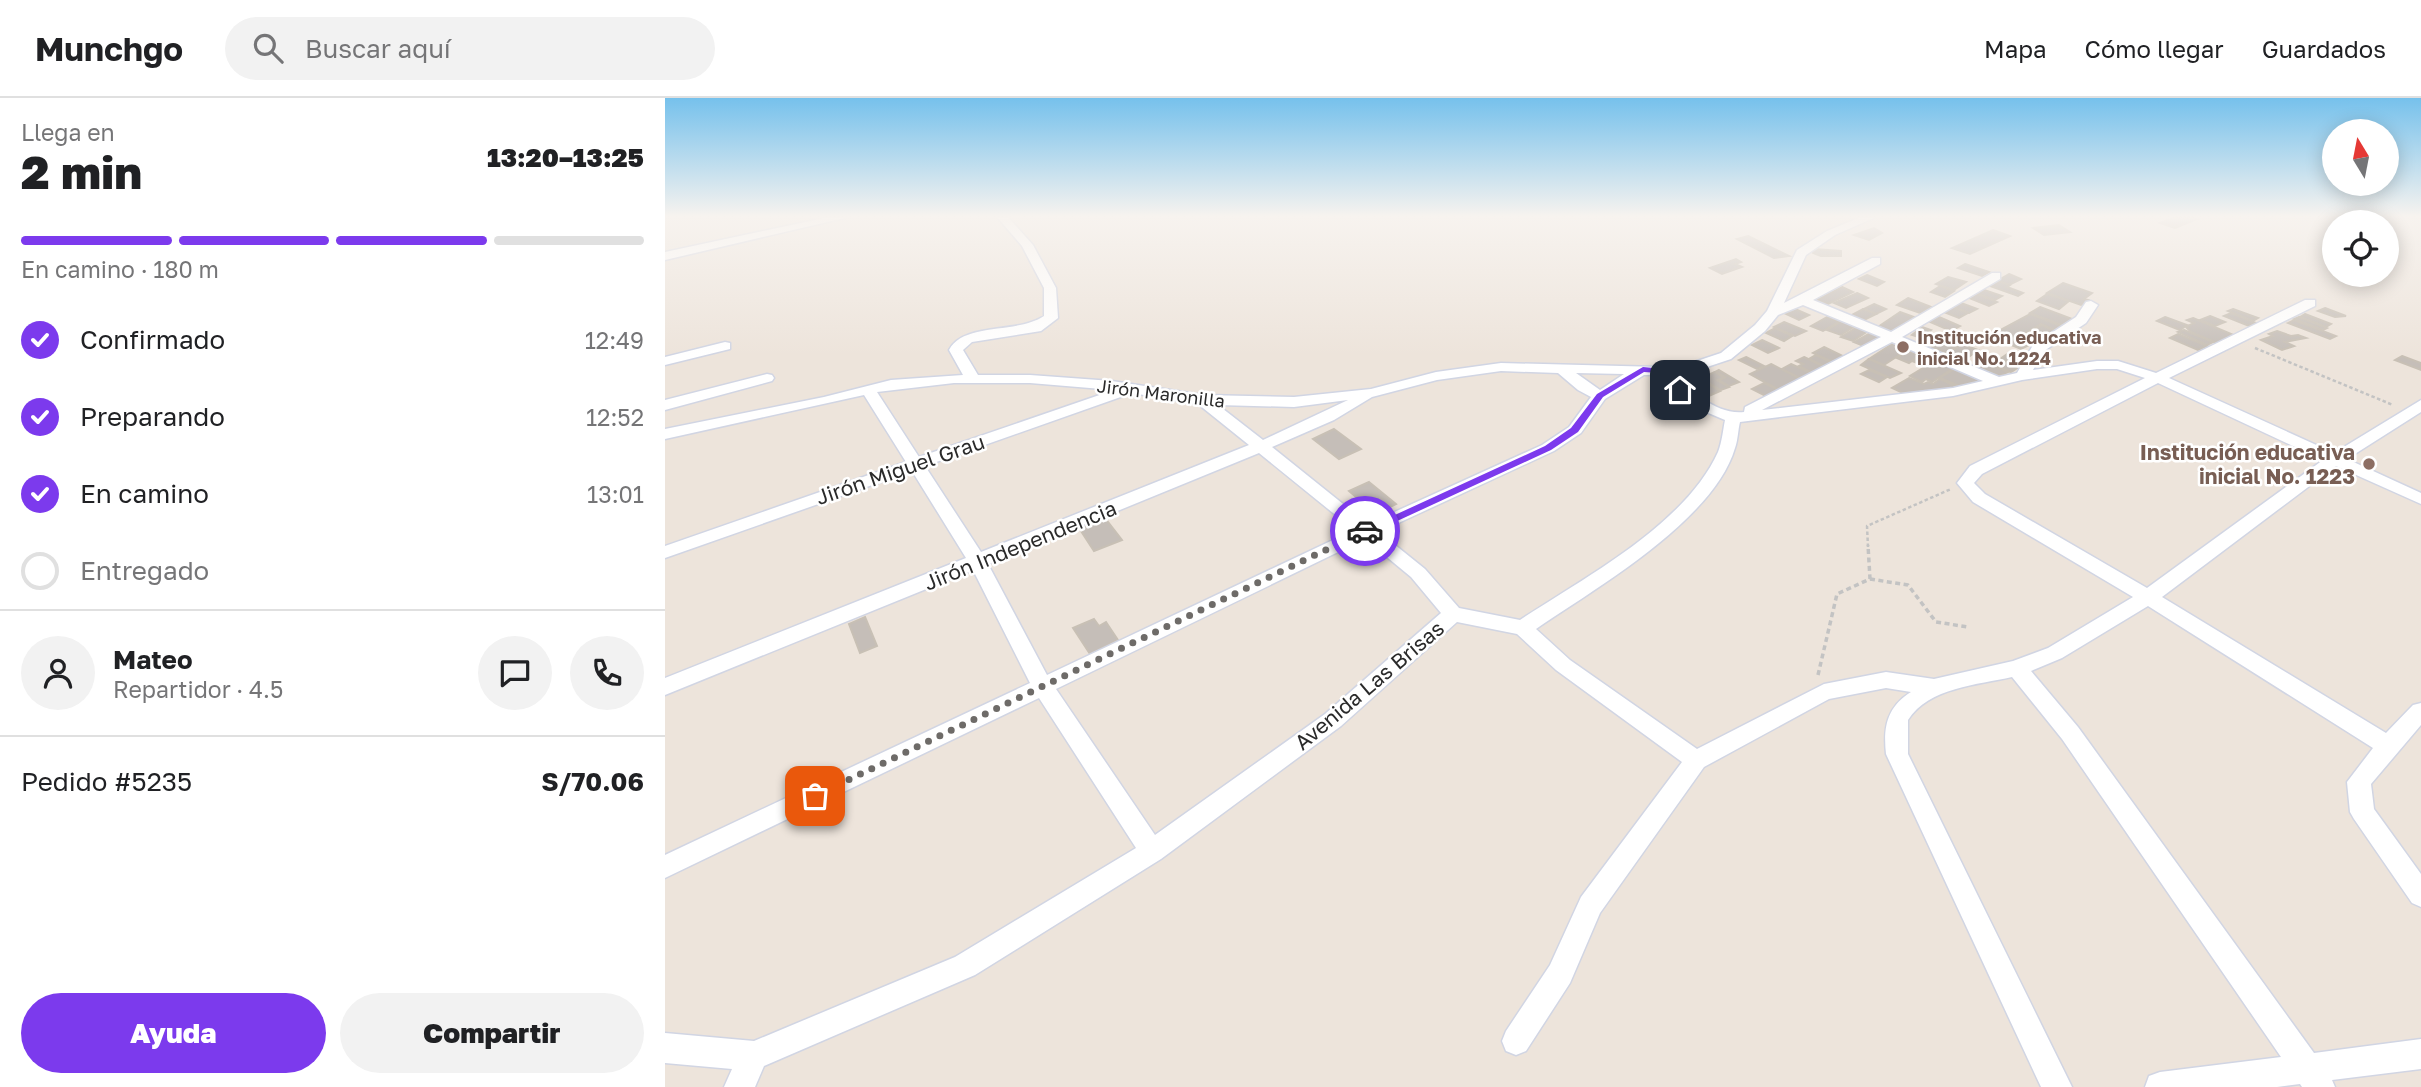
<!DOCTYPE html>
<html lang="es">
<meta charset="utf-8">
<style>
:root{--surface:#fff;--page:#f2f2f2;--text:#202124;--muted:#757577;--line:#e0e0e0;--accent:#7c3aed}
body{margin:0;font-family:"Golos Text",sans-serif;background:var(--page);color:var(--text);height:100vh;display:flex;flex-direction:column;font-size:26px;white-space:nowrap}
*{box-sizing:border-box;margin:0}
p{font-size:23px;color:var(--muted)}
.icon{flex:none;width:38px;height:38px;fill:none;stroke:currentColor;stroke-width:2;stroke-linecap:round;stroke-linejoin:round}
.map{position:relative;flex:1;overflow:hidden}
.sheet{display:flex;flex-direction:column;background:var(--surface);width:665px}
.sheet>*{flex:none}
.needle{width:46px;rotate:350deg}
.tools{position:absolute;left:1657px;top:21px;display:grid;gap:14px}
.tools a{display:grid;place-items:center;width:77px;height:77px;border-radius:50%;background:var(--surface);box-shadow:0 4px 18px #0003;font-size:35px}
.pin{position:absolute;display:grid;place-items:center;width:60px;height:60px;color:#fff;margin:-30px;border-radius:14px;box-shadow:0 4px 10px #0006}
.courier{position:absolute;display:grid;place-items:center;width:70px;height:70px;margin:-35px;border:5px solid #7c3aed;border-radius:50%;background:#fff;color:#222;box-shadow:0 2px 9px #0007}
.headline em{font-style:normal;font-weight:800}
.headline div{display:flex;flex-direction:column-reverse}
.headline{display:flex;align-items:center;justify-content:space-between;height:119px;padding:0 21px}
h1{font-size:46px;font-weight:800;line-height:52px}
.bar{display:grid;grid-template-columns:repeat(4,1fr);gap:10px 7px;align-content:center;height:84px;padding:0 21px}
.bar i{height:9px;border-radius:5px;background:var(--line)}
.bar .active{background:var(--accent)}
.bar p{grid-column:span 4}
.line{display:flex;align-items:center;gap:18px;padding:0 21px;border-top:2px solid var(--line)}
.line div{flex:1}
.round{display:grid;place-items:center;flex:none;width:74px;height:74px;border-radius:37px;background:var(--page)}
ol{padding:0 21px;list-style:none}
li{display:flex;align-items:center;gap:21px;height:77px}
li p{margin-inline-start:auto}
li .icon{padding:7px;border-radius:50%;background:var(--accent);color:#fff;stroke-width:4}
li:last-child{color:var(--muted)}
li i{width:38px;height:38px;border:4px solid var(--line);border-radius:50%}
.cta{display:flex;gap:14px;margin-top:auto;padding:14px 21px}
.cta a{flex:1;height:80px;border-radius:42px;background:var(--accent);color:#fff;font-size:28px;font-weight:800;line-height:80px;text-align:center}
.cta a+a{background:var(--page);color:var(--text)}
header{display:flex;align-items:center;gap:42px;box-sizing:border-box;height:98px;padding:0 35px;background:var(--surface);border-bottom:2px solid var(--line)}
header strong{font-size:33px}
nav{display:flex;gap:38px;margin-inline-start:auto;font-size:24px}
.search{width:490px;height:63px;background:var(--page);display:flex;align-items:center;gap:18px;box-sizing:border-box;padding:0 24px;border-radius:38px;color:var(--muted);font-size:26px}
main{display:flex;flex:1;min-height:0}
.map>svg:first-child{display:block}
.building{fill:#c5beb8;stroke:#c8c0b5;stroke-width:2}
.lines{fill:none;stroke-linecap:round;stroke-linejoin:round}
.street-casing{stroke:#d1d5e3;stroke-width:3}
.path-far1{stroke:#c3c3c3;stroke-width:2.5;stroke-dasharray:3.5 2.5;stroke-linecap:butt}
.path{stroke:#c3c3c3;stroke-width:3.5;stroke-dasharray:5 3.5;stroke-linecap:butt}
.street{fill:#fff;fill-rule:evenodd}
.route{fill:#7c3aed}
.done{stroke:#6e6b68;stroke-width:7;stroke-dasharray:0 12.6}
.education-dot{fill:#8d6e63;stroke:#fff;stroke-width:2.5}
.labels{text-anchor:middle;dominant-baseline:central;stroke-width:5;stroke-linejoin:round;paint-order:stroke}
.far-education-label{font-size:18px;font-weight:bold;fill:#785e54;stroke:#fff;text-anchor:start}
.far-street-label{font-size:18px;fill:#2a2a2a;stroke:#fff}
.education-label{font-size:21px;font-weight:bold;fill:#785e54;stroke:#fff;text-anchor:end}
.street-label{font-size:21px;fill:#2a2a2a;stroke:#fff}
</style>
<header>
<strong>Munchgo</strong>
<div class="search"><svg class="icon" aria-label="search" viewBox="0 0 24 24"><circle cx="10" cy="10" r="6"/><path d="M15 15l6 6"/></svg>Buscar aquí</div>
<nav><a>Mapa</a><a>Cómo llegar</a><a>Guardados</a></nav>
</header>
<main>
<section class="sheet">
<div class="headline"><div><h1>2 min</h1><p>Llega en</p></div><em>13:20–13:25</em></div>
<div class="bar"><i class="active"></i><i class="active"></i><i class="active"></i><i></i><p>En camino · 180 m</p></div>
<ol>
<li><svg class="icon" aria-label="check" viewBox="0 0 24 24"><path d="M5 12l5 5 9-10"/></svg>Confirmado<p>12:49</p></li>
<li><svg class="icon" aria-label="check" viewBox="0 0 24 24"><path d="M5 12l5 5 9-10"/></svg>Preparando<p>12:52</p></li>
<li><svg class="icon" aria-label="check" viewBox="0 0 24 24"><path d="M5 12l5 5 9-10"/></svg>En camino<p>13:01</p></li>
<li><i></i>Entregado</li>
</ol>
<div class="line" style="height:126px"><a class="round"><svg class="icon" aria-label="person" viewBox="0 0 24 24"><circle cx="12" cy="8" r="4"/><path d="M4 21q1-7 8-7t8 7"/></svg></a><div><b>Mateo</b><p>Repartidor · 4.5</p></div><a class="round"><svg class="icon" aria-label="chat" viewBox="0 0 24 24"><path d="M4 5h16v11H9l-5 4z"/></svg></a><a class="round"><svg class="icon" aria-label="phone" viewBox="0 0 24 24"><path d="M5 4h4l2 5-3 2q2 4 5 5l2-3 5 2v4C11 20 4 13 5 4z"/></svg></a></div>
<div class="line" style="height:91px"><div>Pedido #5235</div><b>S/70.06</b></div>
<div class="cta"><a>Ayuda</a><a>Compartir</a></div>
</section>
<div class="map">
<svg width="1756" height="989" viewBox="0 0 1756 989">
<rect width="100%" height="100%" fill="#ede4db"/>
<g class="building">
<path d="M1511,119H1524L1532,121L1510,130L1495,125Z"/>
<path d="M1394,127L1405,134L1379,137L1368,130Z"/>
<path d="M1209,130L1217,135L1204,142L1189,137Z"/>
<path d="M1328,132L1345,138L1305,156L1287,150Z"/>
<path d="M1083,138L1124,158L1109,160L1072,141Z"/>
<path d="M1149,151L1176,153V158H1156L1148,155Z"/>
<path d="M1071,161L1076,164L1070,166L1077,169L1057,176L1045,170Z"/>
<path d="M1300,166L1324,174L1317,178L1293,170Z"/>
<path d="M1344,176L1356,181L1344,187L1332,183Z"/>
<path d="M1202,177L1219,184L1212,188L1194,181Z"/>
<path d="M1283,179L1301,184L1289,192L1271,186Z"/>
<path d="M1332,183L1345,187L1342,189L1358,195L1353,198L1325,188Z"/>
<path d="M1398,185L1427,195L1419,201L1423,202L1416,207L1382,195Z"/>
<path d="M1275,188L1289,193L1280,199L1266,194Z"/>
<path d="M1177,189L1188,194L1163,206L1151,202Z"/>
<path d="M1319,192L1337,198L1330,202L1312,196Z"/>
<path d="M1192,195L1203,200L1181,210L1169,205Z"/>
<path d="M1312,196L1332,204L1324,208L1304,200Z"/>
<path d="M1382,196L1404,203L1394,211L1372,203Z"/>
<path d="M1243,200L1266,209L1255,215L1232,207Z"/>
<path d="M1296,205L1312,211L1304,215L1288,209Z"/>
<path d="M1209,206L1221,211L1211,216L1199,211Z"/>
<path d="M1288,209L1303,215L1294,220L1279,214Z"/>
<path d="M1375,209L1407,221L1397,227L1365,215Z"/>
<path d="M1660,210L1681,218L1670,219L1653,213Z"/>
<path d="M1130,211L1144,217L1134,222L1121,216Z"/>
<path d="M1198,211L1211,216L1199,222L1187,217Z"/>
<path d="M1568,211L1593,220L1588,223L1563,213Z"/>
<path d="M1235,214L1249,219L1227,234L1213,229Z"/>
<path d="M1566,215L1591,225L1584,228L1559,218Z"/>
<path d="M1365,216L1396,228L1390,232L1376,226L1350,241L1364,247L1356,251L1324,238Z"/>
<path d="M1640,216L1666,226L1661,229L1635,219Z"/>
<path d="M1545,218L1560,224L1550,228L1535,222Z"/>
<path d="M1162,219L1174,224L1158,233L1146,228Z"/>
<path d="M1274,219L1295,228L1286,233L1265,224Z"/>
<path d="M1500,219L1522,227L1515,232L1492,223Z"/>
<path d="M1634,219L1662,230L1658,232L1629,221Z"/>
<path d="M1528,220L1571,238L1554,246L1526,234L1521,229L1529,225L1522,222Z"/>
<path d="M1629,222L1671,238L1665,241L1623,225Z"/>
<path d="M1177,223L1190,228L1176,237L1162,232Z"/>
<path d="M1119,224L1141,233L1130,238L1109,229Z"/>
<path d="M1377,227L1390,233L1366,246L1353,241Z"/>
<path d="M1192,229L1203,233L1188,243L1176,239Z"/>
<path d="M1257,229L1266,232L1256,240L1247,237Z"/>
<path d="M1110,230L1127,238L1119,243L1101,235Z"/>
<path d="M1519,232L1548,244L1542,247L1513,234Z"/>
<path d="M1612,233L1626,238L1633,237L1641,240L1620,244L1629,248L1617,252L1596,242L1608,238L1604,236Z"/>
<path d="M1207,234L1218,239L1201,249L1189,244Z"/>
<path d="M1266,236L1275,240L1262,249L1252,245Z"/>
<path d="M1513,236L1542,248L1533,252L1505,240Z"/>
<path d="M1097,242L1114,250L1103,255L1087,247Z"/>
<path d="M1276,243L1291,249L1281,255L1266,249Z"/>
<path d="M1230,244L1245,250L1219,267L1204,261Z"/>
<path d="M1297,246L1313,252L1298,263L1282,256Z"/>
<path d="M1159,249L1182,260L1172,266L1148,255Z"/>
<path d="M1243,253L1255,257L1244,265L1232,260Z"/>
<path d="M1344,255L1358,261L1349,266L1335,261Z"/>
<path d="M1151,257L1172,267L1165,271L1144,261Z"/>
<path d="M1257,257L1269,262L1260,268L1247,263Z"/>
<path d="M1737,258L1756,265V272L1730,262Z"/>
<path d="M1081,259L1099,268L1092,271L1074,262Z"/>
<path d="M1139,259L1160,269L1148,275L1134,268L1138,266L1131,263Z"/>
<path d="M1204,261L1236,275L1225,280L1196,267Z"/>
<path d="M1271,262L1290,269L1267,284L1261,281L1257,284L1245,278Z"/>
<path d="M1340,263L1354,269L1346,274L1332,268Z"/>
<path d="M1321,264L1343,274L1335,278L1313,269Z"/>
<path d="M1106,266L1136,281L1114,292L1085,276Z"/>
<path d="M1126,266L1148,276L1137,281L1117,271Z"/>
<path d="M1291,270L1319,282L1294,288L1275,280Z"/>
<path d="M1054,272L1074,284L1064,288L1054,282L1060,279L1050,274Z"/>
<path d="M1204,272L1222,279L1214,284L1196,276Z"/>
<path d="M1050,274L1059,280L1052,282L1064,289L1056,292L1035,280Z"/>
<path d="M1030,278L1055,293L1039,300L1019,287Z"/>
<path d="M1244,280L1259,286L1263,284L1268,286L1275,281L1293,289L1276,293L1238,295L1227,290Z"/>
<path d="M1099,285L1114,292L1103,299L1087,291Z"/>
<path d="M669,331L696,351L674,361L648,341Z"/>
<path d="M704,384L731,406L711,416L684,393Z"/>
<path d="M440,420L457,442L429,453L414,430Z"/>
<path d="M200,519L212,548L195,555L184,526Z"/>
<path d="M429,521L434,528L441,524L453,542L425,556L408,530Z"/>
</g>
<g class="lines">
<defs>
<g id="street">
<path d="M164,119H184L0,162V154Z"/>
<path d="M332,119H343L368,147L391,190L393,220L376,233L307,244L298,252L313,277H365L447,283L538,297L629,299L706,291L771,274L836,265L995,269L1026,265L1056,255L1090,227L1102,213L1132,152L1162,133L1196,119H1211L1170,137L1141,157L1119,205L1207,160H1215V166L1148,202L1226,234L1327,175H1335V181L1237,239L1334,279L1352,275L1368,247L1411,219L1421,204L1426,203L1433,207L1421,225L1379,253L1368,272L1432,263H1453L1491,275L1640,202H1650V208L1504,280L1669,355L1756,302V314L1682,361L1756,395V406L1671,368L1497,499L1721,635L1748,607L1756,605V627L1706,686L1709,711L1756,776V809L1747,805L1689,721L1685,714L1682,684L1708,650L1483,508L1397,560L1366,573L1413,629L1649,955L1756,941V971L1667,982L1670,989H1637L1635,986L1612,989H1480L1484,978L1495,974L1616,959L1397,641L1347,579C1313,587 1264,589 1243,622V656L1407,989H1376L1221,656C1218,629 1222,609 1246,594L1221,590L1164,601L1039,669L935,815L905,885L861,953L851,957L841,953L837,943L841,933L885,867L916,799L1017,664L891,572L852,536L792,524L676,628L496,761L310,877L99,968L90,989H59L67,971L0,965V935L89,943L290,859L471,750L374,600L0,780V757L365,585L308,472L0,597V580L301,460L247,373L0,460V448L241,364L199,297L0,341V331L159,299L226,282L298,277L284,252C298,224 353,236 379,218V190L357,148ZM1138,207L1216,239L1080,309L1079,314C1051,317 1027,293 1007,276L1033,272L1066,261L1100,233L1113,217ZM1227,244L1318,283L1288,290L1097,312ZM1432,271H1452L1480,280L1305,368L1292,385L1308,404L1468,499L1383,550L1348,563L1269,581L1221,574L1159,586L1032,651L905,562L871,531C931,490 1049,422 1070,350C1073,342 1073,332 1075,324L1288,298L1357,282ZM836,273L893,275L913,292L926,299L904,329L877,347L703,426L607,349L669,322L707,299L772,282ZM911,275L959,276L935,292ZM979,277H991L1027,308L1060,322C1058,332 1057,344 1053,354C1020,427 920,479 855,522L794,510L760,471L714,434L889,353L916,335L940,301ZM289,285H365L449,292L254,359L212,294ZM1493,285L1658,362L1482,490L1320,396L1309,385L1317,376ZM467,295L533,306L584,347L316,454L260,368ZM683,302L598,342L553,307L629,309ZM594,355L689,432L382,577L323,466ZM700,441L746,479L776,515L660,616L490,737L391,591Z"/>
<path d="M60,244L65,245V251L0,267V259Z"/>
<path d="M102,276L107,277L109,280L107,283L0,312V302Z"/>
</g>
</defs>
<use href="#street" class="street-casing"/>
<g class="path-far1">
<path d="M1590,250L1728,307"/>
<path d="M1203,449L1202,428L1286,391"/>
</g>
<g class="path">
<path d="M1205,481L1243,487L1271,524L1303,529"/>
<path d="M1153,577L1172,496L1205,481L1203,447"/>
</g>
<use href="#street" class="street"/>
</g>
<linearGradient id="sky" x2="0" y2="1"><stop stop-color="#76c1ec"/><stop offset="0.46" stop-color="#f7f3ef"/><stop offset="1" stop-color="#f7f3ef" stop-opacity="0"/></linearGradient>
<rect width="1756" height="257" fill="url(#sky)"/>
<path class="route" d="M978,269L998,271L1019,292L1012,294L993,275L979,274L938,299L913,334L886,352L704,436L695,433L880,348L906,330L932,296Z"/>
<g class="lines">
<path class="done" d="M150,698L700,433"/>
</g>
<g class="education-dot">
<circle cx="1238" cy="249" r="7"/>
<circle cx="1704" cy="366" r="7"/>
</g>
<g class="labels">
<g class="far-education-label">
<text x="1252" y="239">Institución educativa<tspan x="1252" dy="21">inicial No. 1224</tspan></text>
</g>
<g class="far-street-label">
<text transform="translate(496 295) rotate(7)">Jirón Maronilla</text>
</g>
<g class="education-label">
<text x="1690" y="354">Institución educativa<tspan x="1690" dy="24">inicial No. 1223</tspan></text>
</g>
<g class="street-label">
<text transform="translate(235 371) rotate(-19)">Jirón Miguel Grau</text>
<text transform="translate(355 447) rotate(-22)">Jirón Independencia</text>
<text transform="translate(704 587) rotate(-40)">Avenida Las Brisas</text>
</g>
</g>
</svg>
<div class="tools">
<a><svg class="needle" viewBox="-14 -14 28 28"><path d="M0-13l5 13h-10z" fill="#e53935"/><path d="M0 13l5-13h-10z" fill="#757577"/></svg></a>
<a><svg class="icon" aria-label="locate" viewBox="0 0 24 24"><circle cx="12" cy="12" r="6"/><path d="M12 2v4M12 18v4M2 12h4M18 12h4"/></svg></a>
</div>
<div class="pin" style="left:150px;top:698px;background:#ea580c"><svg class="icon" aria-label="bag" viewBox="0 0 24 24"><path d="M5 8h14l-1 12H6zM9 8a3 3 0 0 1 6 0"/></svg></div>
<div class="pin" style="left:1015px;top:292px;background:#1f2937"><svg class="icon" aria-label="home" viewBox="0 0 24 24"><path d="M3 11l9-7 9 7M6 9v11h12V9"/></svg></div>
<div class="courier" style="left:700px;top:433px"><svg class="icon" aria-label="car" viewBox="0 0 24 24"><path d="M5 17H2v-5l4-1 3-4h7l3 4 3 1v5h-3M9 17h6M6 11h13"/><circle cx="7" cy="17" r="2"/><circle cx="17" cy="17" r="2"/></svg></div>
</div>
</main>
